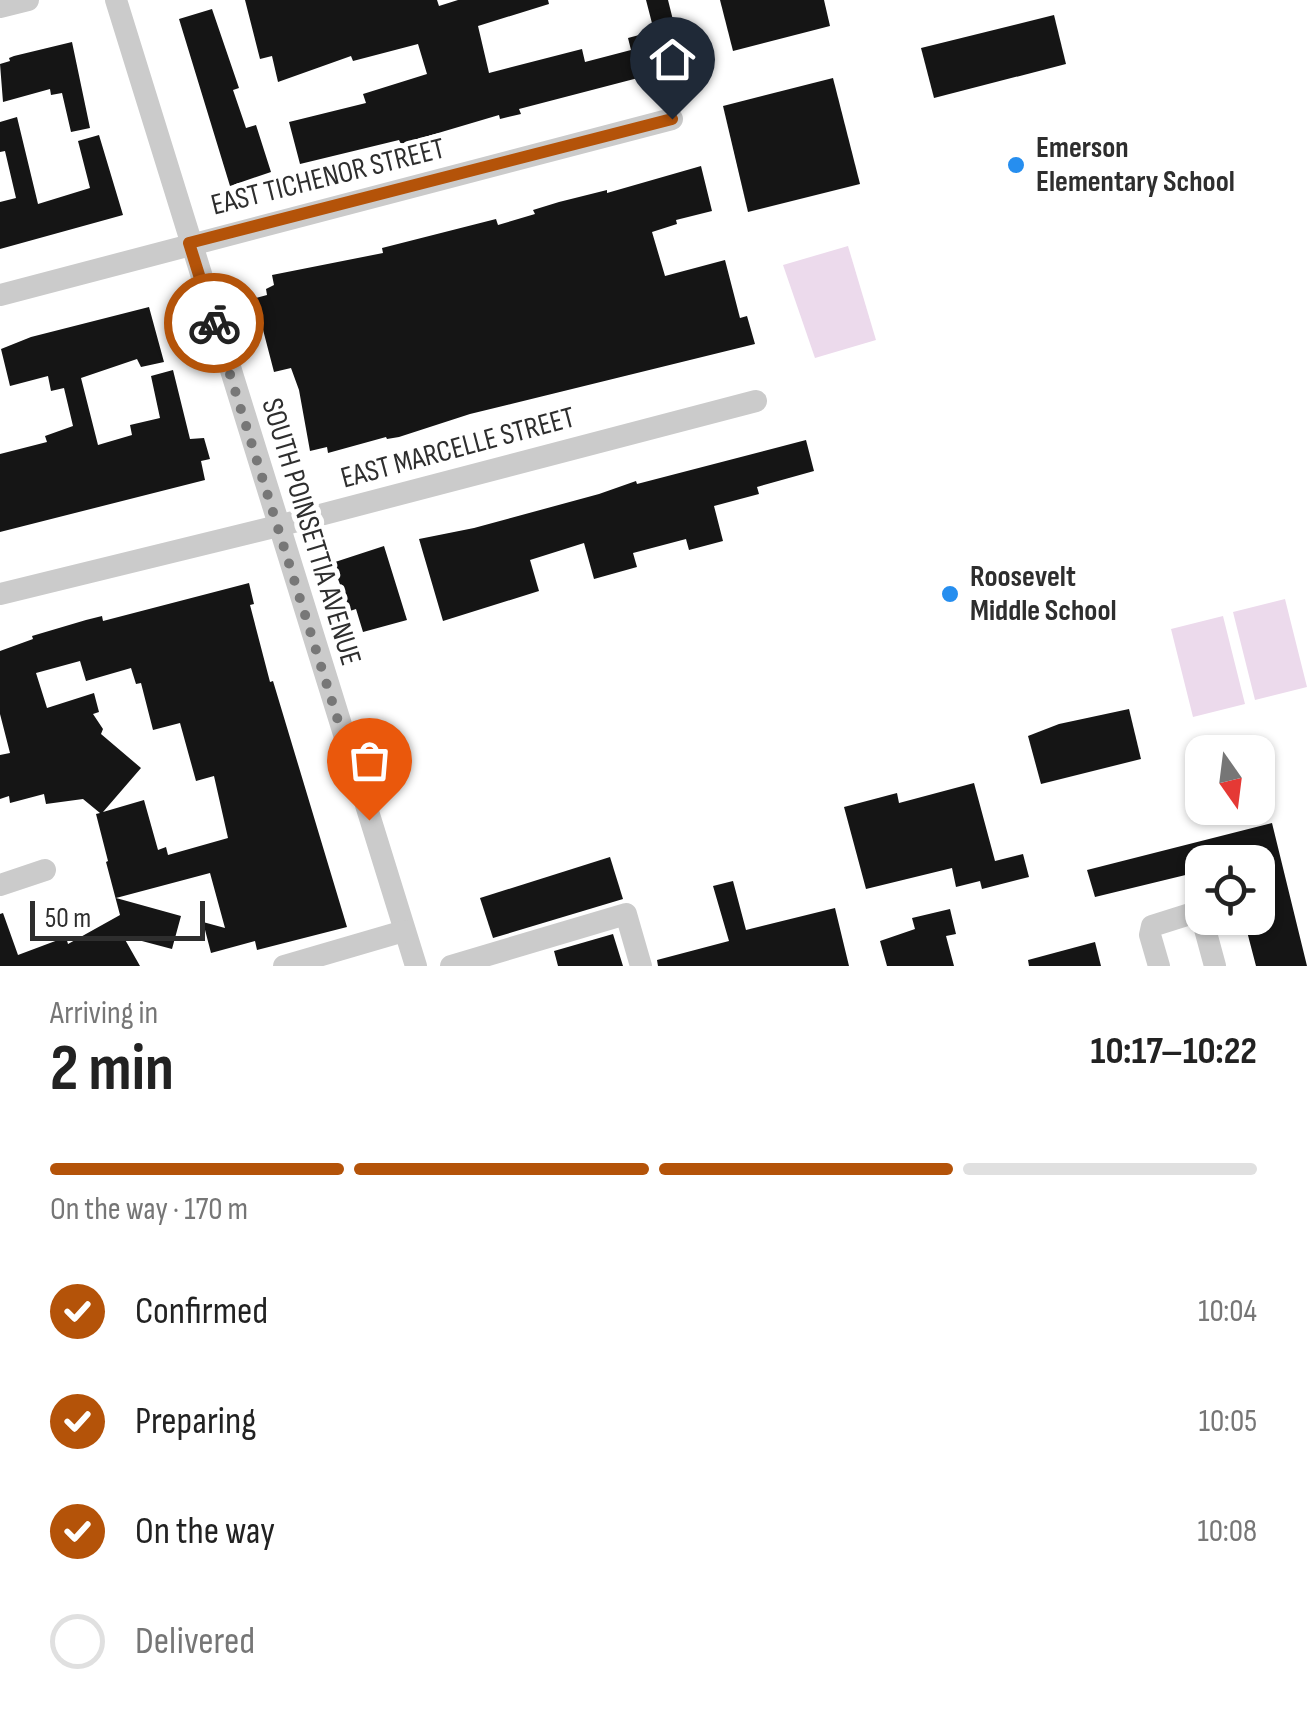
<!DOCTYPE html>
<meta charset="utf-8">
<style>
:root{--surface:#fff;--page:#f2f2f2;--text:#222;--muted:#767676;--line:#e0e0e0;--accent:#b45309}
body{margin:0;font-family:"Sofia Sans Condensed",sans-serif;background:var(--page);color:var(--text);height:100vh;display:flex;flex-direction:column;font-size:38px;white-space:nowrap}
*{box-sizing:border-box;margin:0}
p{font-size:32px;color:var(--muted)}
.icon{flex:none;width:55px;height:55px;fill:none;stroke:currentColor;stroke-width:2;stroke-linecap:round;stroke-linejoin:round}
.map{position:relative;height:966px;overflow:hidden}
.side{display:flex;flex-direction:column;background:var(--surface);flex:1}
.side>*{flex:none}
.needle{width:65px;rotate:166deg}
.tools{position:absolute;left:1185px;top:735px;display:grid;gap:20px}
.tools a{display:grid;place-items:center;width:90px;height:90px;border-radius:20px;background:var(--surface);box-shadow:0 2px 8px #0004;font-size:50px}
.scale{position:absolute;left:30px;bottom:25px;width:175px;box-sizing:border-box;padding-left:10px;border:5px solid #2e2e2e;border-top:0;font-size:28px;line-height:35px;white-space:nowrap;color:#2e2e2e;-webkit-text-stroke:8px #fff;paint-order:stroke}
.pin{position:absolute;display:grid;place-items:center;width:85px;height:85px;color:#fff;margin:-102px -42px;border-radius:50% 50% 50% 0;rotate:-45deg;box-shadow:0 0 10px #0007}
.pin .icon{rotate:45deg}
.courier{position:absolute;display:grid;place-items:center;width:100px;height:100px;margin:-50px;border:8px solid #b45309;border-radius:50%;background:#fff;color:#222;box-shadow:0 2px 12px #0007}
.head em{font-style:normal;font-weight:700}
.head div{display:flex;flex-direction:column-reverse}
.head{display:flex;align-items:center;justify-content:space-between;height:170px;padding:0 50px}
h1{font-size:65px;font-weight:700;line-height:75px}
.bar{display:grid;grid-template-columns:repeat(4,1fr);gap:15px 10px;align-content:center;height:120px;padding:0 50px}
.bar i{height:12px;border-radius:8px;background:var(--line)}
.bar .active{background:var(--accent)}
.bar p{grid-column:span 4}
ol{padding:0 50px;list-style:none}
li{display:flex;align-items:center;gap:30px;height:110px}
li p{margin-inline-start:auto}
li .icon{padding:10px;border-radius:50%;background:var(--accent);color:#fff;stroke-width:4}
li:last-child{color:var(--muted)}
li i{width:55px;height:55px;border:5px solid var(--line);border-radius:50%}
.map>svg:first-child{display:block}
.green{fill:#ecdaec}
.building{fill:#151515;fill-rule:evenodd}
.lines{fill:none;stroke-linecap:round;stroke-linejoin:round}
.minor{stroke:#cbcbcb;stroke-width:22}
.done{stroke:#777;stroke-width:10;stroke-dasharray:0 18}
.route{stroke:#b45309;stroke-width:12}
.poi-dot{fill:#268eef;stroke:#fff;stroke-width:4}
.labels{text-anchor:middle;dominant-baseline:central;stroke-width:10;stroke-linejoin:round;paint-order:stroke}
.poi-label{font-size:30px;font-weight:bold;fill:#2e2e2e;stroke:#fff;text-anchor:start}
.street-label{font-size:30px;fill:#2e2e2e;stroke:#fff}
</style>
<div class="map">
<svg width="1307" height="966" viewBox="0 0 1307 966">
<rect width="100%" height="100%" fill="#fff"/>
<g class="green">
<path d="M848,246L876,340L815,358L783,265Z"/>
<path d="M1285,599L1307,687L1255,700L1233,612Z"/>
<path d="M1223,616L1245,704L1193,717L1171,629Z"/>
</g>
<g class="building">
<path d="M245,0H437L439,6L458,0H548L549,4L478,26L489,73L582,49L585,62L631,50L628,38L654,31L646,0H668L673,20L677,19L690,71L640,85L638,78L519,109L521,114L500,119L499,115L401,144L399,140L300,164L289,122L366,103L363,94L427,74L418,44L353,61L351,56L278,82L272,56L260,59Z"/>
<path d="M720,0H824L830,26L733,51Z"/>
<path d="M212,9L239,88L233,90L246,128L256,125L271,172L230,186L179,19Z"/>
<path d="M1054,15L1066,64L934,98L921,48Z"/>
<path d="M72,42L90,128L71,132L62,93L51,95L50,89L3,102L0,64L10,61L9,58L14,56Z"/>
<path d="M833,78L860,184L748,212L723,106Z"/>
<path d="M17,117L38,204L90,188L78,141L99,135L123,215L0,249V202L16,198L5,151L0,152V122Z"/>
<path d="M701,166L712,211L676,220L677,224L652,232L665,276L725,260L740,318L747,316L755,344L470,414L399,437L387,439L386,437L328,453L327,447L310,451L299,390L291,368L274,372L261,322L255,324L249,300L267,295L266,289L274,285L272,275L383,253L382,248L496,219L498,225L535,214L533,210L559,202L607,190V193Z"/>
<path d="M149,307L164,362L141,367L137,359L81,378L98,445L132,435L130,425L160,418L151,376L173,370L190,439L204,438L210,459L201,461L205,480L0,532V454L47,442L45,436L73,426L64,388L51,391L48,376L10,386L1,349L31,337Z"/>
<path d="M806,440L814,471L757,487L759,494L714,506L723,541L689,550L686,539L633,553L637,567L594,579L584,543L530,560L539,591L443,621L419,539L474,528L599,494L636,481L637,484Z"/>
<path d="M384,546L407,620L363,632L356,609L350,611L332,563Z"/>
<path d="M249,583L254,604L250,605L270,682L273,681L347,927L257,950L255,941L211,953L203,922L225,928L210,873L116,898L181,916L172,949L123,936L140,966H0V914L3,913L18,955L66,937L68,944L120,915L106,862L108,861L96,814L100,813L83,799L46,804L44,794L10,803L9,796L0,799V755L10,753L0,714V651L33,639L32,636L86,620L102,616L103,621ZM80,661L86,681L131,668L136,684L141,683L153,730L180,723L196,781L214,776L228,838L168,855L166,847L158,850L144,800L103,812L141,768L101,734L103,729L93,714L99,712L94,693L47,708L36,673Z"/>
<path d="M1129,709L1141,759L1041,784L1028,736L1059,724Z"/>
<path d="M974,783L995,861L1023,854L1029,877L982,889L980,881L956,887L952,868L866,889L844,807L897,793L899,803Z"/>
<path d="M1272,823L1307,966H1256L1244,920L1258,918V862H1202V871L1095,897L1087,870Z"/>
<path d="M610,857L623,899L493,938L480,898Z"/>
<path d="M733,881L746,930L835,908L849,966H658L657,960L729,941L713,886Z"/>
<path d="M950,909L956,934L946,936L954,966H887L880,941L915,929L912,918Z"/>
<path d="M613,934L623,966H558L554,951Z"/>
<path d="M1095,942L1101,966H1029L1028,960Z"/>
</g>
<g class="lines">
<g class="minor">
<path d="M116,0L416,966"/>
<path d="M0,7L28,0"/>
<path d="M0,295L672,119"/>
<path d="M0,594L278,526L756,401"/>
<path d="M0,885L45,870"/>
<path d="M284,966L404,931"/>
<path d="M451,966L626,914L641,966"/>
<path d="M1159,966L1150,935L1152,926L1190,914L1202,918L1215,966"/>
</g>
</g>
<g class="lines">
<path class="done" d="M214,323L369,820"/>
<path class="route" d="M214,323L189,243L672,119"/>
</g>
<g class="poi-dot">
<circle cx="1016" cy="165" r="10"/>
<circle cx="950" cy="594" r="10"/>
</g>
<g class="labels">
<g class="poi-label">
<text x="1036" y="148">Emerson<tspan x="1036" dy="34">Elementary School</tspan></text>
<text x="970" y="577">Roosevelt<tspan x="970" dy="34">Middle School</tspan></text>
</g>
<g class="street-label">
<text transform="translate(328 177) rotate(-14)">EAST TICHENOR STREET</text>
<text transform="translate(458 448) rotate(-15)">EAST MARCELLE STREET</text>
<text transform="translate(311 532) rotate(73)">SOUTH POINSETTIA AVENUE</text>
</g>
</g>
</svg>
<div class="tools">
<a><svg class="needle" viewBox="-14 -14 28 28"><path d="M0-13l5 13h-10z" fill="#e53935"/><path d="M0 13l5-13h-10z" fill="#767676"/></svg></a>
<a><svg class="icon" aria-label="locate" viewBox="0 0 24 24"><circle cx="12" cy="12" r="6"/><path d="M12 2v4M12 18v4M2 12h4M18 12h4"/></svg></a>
</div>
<div class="scale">50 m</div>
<div class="pin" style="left:369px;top:820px;background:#ea580c"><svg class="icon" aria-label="bag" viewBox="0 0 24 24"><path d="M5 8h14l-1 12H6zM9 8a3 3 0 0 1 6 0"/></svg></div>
<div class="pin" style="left:672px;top:119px;background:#1f2937"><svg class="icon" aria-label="home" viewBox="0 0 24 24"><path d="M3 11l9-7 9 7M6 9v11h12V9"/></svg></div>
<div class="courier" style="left:214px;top:323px"><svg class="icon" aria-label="bike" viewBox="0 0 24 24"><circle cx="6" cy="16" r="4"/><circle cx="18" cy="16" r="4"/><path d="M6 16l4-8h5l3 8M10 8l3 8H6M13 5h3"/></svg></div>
</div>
<section class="side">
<div class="head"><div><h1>2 min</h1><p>Arriving in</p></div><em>10:17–10:22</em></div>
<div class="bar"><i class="active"></i><i class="active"></i><i class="active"></i><i></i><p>On the way · 170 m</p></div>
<ol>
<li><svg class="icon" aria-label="check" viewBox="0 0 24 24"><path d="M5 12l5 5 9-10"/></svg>Confirmed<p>10:04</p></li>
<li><svg class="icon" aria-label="check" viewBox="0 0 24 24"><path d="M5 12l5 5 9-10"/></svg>Preparing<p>10:05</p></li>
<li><svg class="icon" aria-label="check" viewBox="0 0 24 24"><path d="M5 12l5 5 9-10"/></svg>On the way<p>10:08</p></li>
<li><i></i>Delivered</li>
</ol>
</section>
